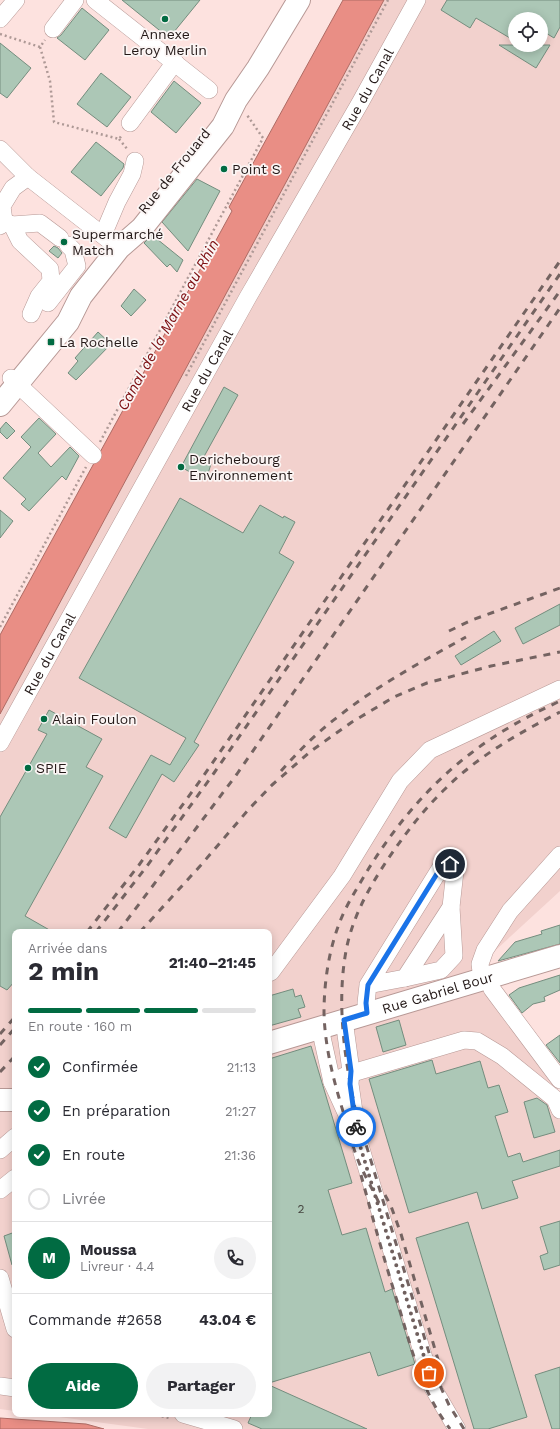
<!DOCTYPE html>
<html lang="fr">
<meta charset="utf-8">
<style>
:root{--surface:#fff;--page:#f2f2f3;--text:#2b2b33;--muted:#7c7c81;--line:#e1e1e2;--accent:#016b42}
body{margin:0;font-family:"Work Sans",sans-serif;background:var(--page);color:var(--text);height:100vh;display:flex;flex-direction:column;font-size:15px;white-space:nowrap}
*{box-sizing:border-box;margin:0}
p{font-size:13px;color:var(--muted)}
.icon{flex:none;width:22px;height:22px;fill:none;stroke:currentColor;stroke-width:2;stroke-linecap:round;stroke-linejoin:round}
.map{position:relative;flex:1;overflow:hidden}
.side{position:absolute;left:12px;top:929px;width:260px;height:488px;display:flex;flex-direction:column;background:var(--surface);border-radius:8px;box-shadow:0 2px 10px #0003}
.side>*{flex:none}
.fabs{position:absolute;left:508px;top:12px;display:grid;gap:8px}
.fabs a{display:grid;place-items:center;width:40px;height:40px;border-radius:50%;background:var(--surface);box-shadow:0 2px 10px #0003;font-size:20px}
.pin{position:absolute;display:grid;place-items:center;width:34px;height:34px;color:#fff;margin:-17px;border:2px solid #fff;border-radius:50%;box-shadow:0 1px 4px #0007}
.courier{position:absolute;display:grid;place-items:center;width:40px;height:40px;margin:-20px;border:3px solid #1a73e8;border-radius:50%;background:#fff;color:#222;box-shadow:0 1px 5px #0007}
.head em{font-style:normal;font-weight:700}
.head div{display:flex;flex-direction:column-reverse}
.head{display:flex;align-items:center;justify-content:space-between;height:68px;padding:0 16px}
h1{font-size:26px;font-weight:700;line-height:30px}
.bar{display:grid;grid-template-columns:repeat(4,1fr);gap:6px 4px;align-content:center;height:48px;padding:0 16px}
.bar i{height:5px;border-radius:3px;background:var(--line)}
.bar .on{background:var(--accent)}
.bar p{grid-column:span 4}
.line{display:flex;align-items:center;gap:10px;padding:0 16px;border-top:1px solid var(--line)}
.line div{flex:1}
.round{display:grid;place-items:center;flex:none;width:42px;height:42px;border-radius:21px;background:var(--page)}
ol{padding:0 16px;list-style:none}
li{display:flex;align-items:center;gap:12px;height:44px}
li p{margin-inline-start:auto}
li .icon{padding:4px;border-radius:50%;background:var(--accent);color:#fff;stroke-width:4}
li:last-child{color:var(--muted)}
li i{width:22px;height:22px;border:2px solid var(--line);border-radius:50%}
.button{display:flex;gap:8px;margin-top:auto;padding:8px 16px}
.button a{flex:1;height:46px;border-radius:24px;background:var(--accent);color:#fff;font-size:16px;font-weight:700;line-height:46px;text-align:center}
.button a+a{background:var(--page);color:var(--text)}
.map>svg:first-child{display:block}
.built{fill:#f2d1cd;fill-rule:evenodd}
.water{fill:#e98e85;stroke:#ae6b64}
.building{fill:#acc7b6;stroke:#748d7e}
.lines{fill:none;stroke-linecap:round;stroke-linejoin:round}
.minor-casing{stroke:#b79895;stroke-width:18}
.major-casing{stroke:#b79895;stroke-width:24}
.path{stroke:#ae9996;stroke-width:2.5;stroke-dasharray:2 3;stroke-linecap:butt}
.minor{stroke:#fff;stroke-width:17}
.major{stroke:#fff;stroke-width:22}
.rail{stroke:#746361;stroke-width:3;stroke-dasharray:7 7;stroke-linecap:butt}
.done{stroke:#6f5f5d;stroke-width:4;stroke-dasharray:0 7.2}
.route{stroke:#1a73e8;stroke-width:5}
.poi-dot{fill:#016b42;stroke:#fbf5f4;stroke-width:1.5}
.labels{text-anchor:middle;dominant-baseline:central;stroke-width:3.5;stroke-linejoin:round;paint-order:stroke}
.number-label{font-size:12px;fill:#45443f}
.poi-label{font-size:14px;fill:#231817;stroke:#fbf5f4;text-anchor:start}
.street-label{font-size:14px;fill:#231817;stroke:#fbf5f4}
.water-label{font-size:15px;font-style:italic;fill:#7d0f12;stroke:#fbf5f4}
</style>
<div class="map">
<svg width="560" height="1429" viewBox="0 0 560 1429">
<rect width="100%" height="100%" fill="#fde2df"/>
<path class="built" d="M384,0H560V891L486,959V994L560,1094V1429H148L37,1414H269V932H15V1411L0,1409V714ZM515,19H541V45H515Z"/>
<g class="water">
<path d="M343,0H384L0,714V635L232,211L229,207Z"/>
<path d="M0,1418L86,1424L104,1429H0Z"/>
</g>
<g class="building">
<path d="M122,0H200L169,38Z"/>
<path d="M447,0H560V27L554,38L541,30V19H515V41L476,18L470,28L441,10Z"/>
<path d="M82,8L109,30L85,60L57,38L61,35Z"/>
<path d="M0,43L31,68L7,98L0,93Z"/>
<path d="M499,45H550L536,68Z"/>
<path d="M101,73L131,97L107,127L77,104Z"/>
<path d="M174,81L201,103L176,133L151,112Z"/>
<path d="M96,142L124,164L123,168L101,196L71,172Z"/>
<path d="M197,179L220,191L188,251L162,222Z"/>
<path d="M152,235L183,260L177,272L170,264L167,267L144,243Z"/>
<path d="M54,246L58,248L62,253L58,258L49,251Z"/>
<path d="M134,289L146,300L131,316L121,306Z"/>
<path d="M98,332L111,344L76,380L68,373L78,361L75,358Z"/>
<path d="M224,387L238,395L201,462L211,464L206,480L197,478V476L181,467Z"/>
<path d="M39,418L56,434L38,453L51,467L70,447L79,456L66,480L62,476L29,511L21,504L26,499L3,478L31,447L21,437Z"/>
<path d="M6,422L15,431L7,439L0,432V429Z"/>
<path d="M180,498L243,533L260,505L283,518L284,516L295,522L279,553L294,562L194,742L199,745L174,782L162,774L126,838L109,828L151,755L170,765L186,738L79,678Z"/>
<path d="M0,510L13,521L0,538Z"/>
<path d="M560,604V625L523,644L515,628Z"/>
<path d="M494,631L501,641L461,665L455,656Z"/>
<path d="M49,710L102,739L86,767L103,776L25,916L53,932H15V981L7,990L0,986V817L47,734L38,730Z"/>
<path d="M560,925V944L498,961L515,942L542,934L541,931Z"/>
<path d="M560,975V990L544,997L545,1001L533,1004L522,1013L509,995L519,988Z"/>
<path d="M293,989L295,997L301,995L305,1007L298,1009L301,1017L269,1026V996Z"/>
<path d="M399,1020L406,1045L383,1052L376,1027Z"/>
<path d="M560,1035V1063L546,1045Z"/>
<path d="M311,1046L352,1183L328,1190L342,1235L366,1228L385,1292L392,1289L415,1364L378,1376L370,1352L269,1383V1059Z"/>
<path d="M432,1060L436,1074L480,1061L488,1088L499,1085L508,1112L495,1116L508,1157L520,1153L523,1162L560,1150V1166L512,1181L518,1198L482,1209L477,1192L409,1213L369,1079Z"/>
<path d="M537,1098L547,1105L555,1132L534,1138L524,1102Z"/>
<path d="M560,1221V1265L544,1270L540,1256L548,1253L540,1227Z"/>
<path d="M468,1222L527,1417L488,1429H474L416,1238Z"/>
<path d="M15,1232V1265H12L4,1236Z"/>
<path d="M560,1367V1429H552L535,1375Z"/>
<path d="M269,1385L367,1429H262L248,1423L252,1414H269Z"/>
</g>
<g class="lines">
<defs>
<g id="minor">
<path d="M95,0L209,90"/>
<path d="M0,19L16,0"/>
<path d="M53,29L75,0"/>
<path d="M130,123L175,62"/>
<path d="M0,149L28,177L119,248"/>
<path d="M4,221L2,206L13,188L28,177"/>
<path d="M12,225L40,223L60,238"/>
<path d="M0,226L4,221L12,225L20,241L50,269L51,281L39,296L31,314"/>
<path d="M103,235L117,202L132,174L135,161"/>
<path d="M48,303L77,266L73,250L68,245"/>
<path d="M11,378L93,455"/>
<path id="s1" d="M0,743L248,297L360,103L417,0"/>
<path d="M269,973L271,972L342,876L400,781L430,750L560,689"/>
<path d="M488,977L492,989L560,1080"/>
<path d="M405,978L441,970L454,956L451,907"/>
<path d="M482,979L480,964L485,950L510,911L560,855"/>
<path d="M367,1013L366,1003L368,985L443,864H450L455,871L451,907L405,978L368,985"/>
<path d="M320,1028L332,1082L358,1139L350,1084L351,1071L344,1020"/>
<path d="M332,1082L349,1074L464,1040L477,1041L502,1056L555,1099L560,1110"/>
<path d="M358,1139L433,1388L457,1429"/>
<path d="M0,1150L15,1137"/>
<path d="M0,1190L15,1178"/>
<path d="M0,1278L15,1329"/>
<path d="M0,1386L15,1388"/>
<path d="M183,1414L234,1429"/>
</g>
<g id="major">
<path d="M0,405L68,322L81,296L119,248L142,228L223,126L236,100L258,68L299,0"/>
<path id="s2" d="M269,1043L560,956"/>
<path d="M0,1100H15"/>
</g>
</defs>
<use href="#minor" class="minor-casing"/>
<use href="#major" class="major-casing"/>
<g class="path">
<path d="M0,34L40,47L45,40"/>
<path d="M40,47L50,81L54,122L119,139L122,135"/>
<path d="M119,139L128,150"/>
<path d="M186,376L388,0"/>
<path d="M100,442L263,138L247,115"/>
<path d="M0,627L86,467"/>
<path d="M152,1414L169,1418"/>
</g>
<use href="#minor" class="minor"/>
<use href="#major" class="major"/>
<g class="rail">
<path d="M463,424L560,291"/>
<path d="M449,631L472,620L560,588"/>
<path d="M281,771C299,751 317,732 339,716C378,685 423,661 466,637"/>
<path d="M87,932L139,865L202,778L560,261"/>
<path d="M96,932L147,866L214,773L560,274"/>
<path d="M118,932L237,774L560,308"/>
<path d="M140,932L201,865L249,809L272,785L311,751L352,722L394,697L427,683L491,666L560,652"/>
<path d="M0,1034L15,1017"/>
<path d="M0,1045L15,1028"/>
<path d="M0,1072L15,1056"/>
<path d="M361,1175C373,1219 385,1263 399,1307C412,1351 422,1392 450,1429"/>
<path d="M385,1195L391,1206L401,1234L439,1363"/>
<path d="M379,1203C373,1190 366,1178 360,1165C354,1151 350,1136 346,1121C335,1086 325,1050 324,1013C324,982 329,948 341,919C348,902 359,885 369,868C396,825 429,785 470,754C498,732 528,716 560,701"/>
<path d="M464,1429L449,1405L437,1379L355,1108C344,1056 336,999 347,946C354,914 370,886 388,859C405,834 423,810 445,789C478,756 519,733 560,712"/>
</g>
</g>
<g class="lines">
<path class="done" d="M356,1127L358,1139L429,1373"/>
<path class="route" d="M356,1127L350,1084L351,1071L344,1020L367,1013L366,1003L368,985L443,864H450"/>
</g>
<g class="poi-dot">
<circle cx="165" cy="19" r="4"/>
<circle cx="224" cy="169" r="4"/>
<circle cx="64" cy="242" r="4"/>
<rect x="47" y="338" width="8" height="8" rx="2"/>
<circle cx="181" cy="467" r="4"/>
<circle cx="44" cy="719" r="4"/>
<circle cx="28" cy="768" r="4"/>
</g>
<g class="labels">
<g class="number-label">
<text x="301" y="1209">2</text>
</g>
<g class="poi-label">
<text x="165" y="34" text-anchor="middle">Annexe<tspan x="165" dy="16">Leroy Merlin</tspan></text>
<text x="232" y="169">Point S</text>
<text x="72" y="234">Supermarché<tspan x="72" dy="16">Match</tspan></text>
<text x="59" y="342">La Rochelle</text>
<text x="189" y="459">Derichebourg<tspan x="189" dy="16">Environnement</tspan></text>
<text x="52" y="719">Alain Foulon</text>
<text x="36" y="768">SPIE</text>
</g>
<g class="street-label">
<text stroke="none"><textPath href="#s1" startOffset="750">Rue du Canal</textPath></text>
<text transform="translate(174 171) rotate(-51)">Rue de Frouard</text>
<text stroke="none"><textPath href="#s1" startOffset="426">Rue du Canal</textPath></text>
<text stroke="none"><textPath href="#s1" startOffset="102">Rue du Canal</textPath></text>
<text stroke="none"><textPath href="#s2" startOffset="176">Rue Gabriel Bour</textPath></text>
</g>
<g class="water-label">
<text transform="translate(168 325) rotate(-61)">Canal de la Marne au Rhin</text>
</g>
</g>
</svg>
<div class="fabs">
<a><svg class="icon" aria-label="locate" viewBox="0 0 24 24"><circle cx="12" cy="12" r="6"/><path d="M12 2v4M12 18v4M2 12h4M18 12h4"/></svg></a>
</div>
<div class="pin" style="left:429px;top:1373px;background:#ea580c"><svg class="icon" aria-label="bag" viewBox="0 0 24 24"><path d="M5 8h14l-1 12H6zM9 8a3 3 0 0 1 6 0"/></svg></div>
<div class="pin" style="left:450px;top:864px;background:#1f2937"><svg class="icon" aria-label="home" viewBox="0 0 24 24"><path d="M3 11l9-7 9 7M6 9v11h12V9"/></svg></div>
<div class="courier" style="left:356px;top:1127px"><svg class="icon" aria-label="bike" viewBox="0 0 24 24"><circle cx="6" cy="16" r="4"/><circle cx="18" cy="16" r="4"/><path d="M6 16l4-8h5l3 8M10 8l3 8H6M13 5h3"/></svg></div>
<section class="side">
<div class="head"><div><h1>2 min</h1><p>Arrivée dans</p></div><em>21:40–21:45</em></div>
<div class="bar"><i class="on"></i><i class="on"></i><i class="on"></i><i></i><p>En route · 160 m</p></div>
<ol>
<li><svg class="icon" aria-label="check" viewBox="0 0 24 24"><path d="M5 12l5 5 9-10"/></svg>Confirmée<p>21:13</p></li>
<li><svg class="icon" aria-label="check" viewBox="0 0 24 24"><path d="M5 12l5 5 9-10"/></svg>En préparation<p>21:27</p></li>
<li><svg class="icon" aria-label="check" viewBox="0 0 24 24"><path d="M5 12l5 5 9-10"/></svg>En route<p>21:36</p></li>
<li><i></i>Livrée</li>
</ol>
<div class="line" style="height:72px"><b class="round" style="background:var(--accent);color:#fff">M</b><div><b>Moussa</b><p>Livreur · 4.4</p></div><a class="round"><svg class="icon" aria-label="phone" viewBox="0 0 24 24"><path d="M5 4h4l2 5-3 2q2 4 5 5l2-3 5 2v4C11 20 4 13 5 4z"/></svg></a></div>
<div class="line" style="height:52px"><div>Commande #2658</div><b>43.04 €</b></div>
<div class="button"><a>Aide</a><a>Partager</a></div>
</section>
</div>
